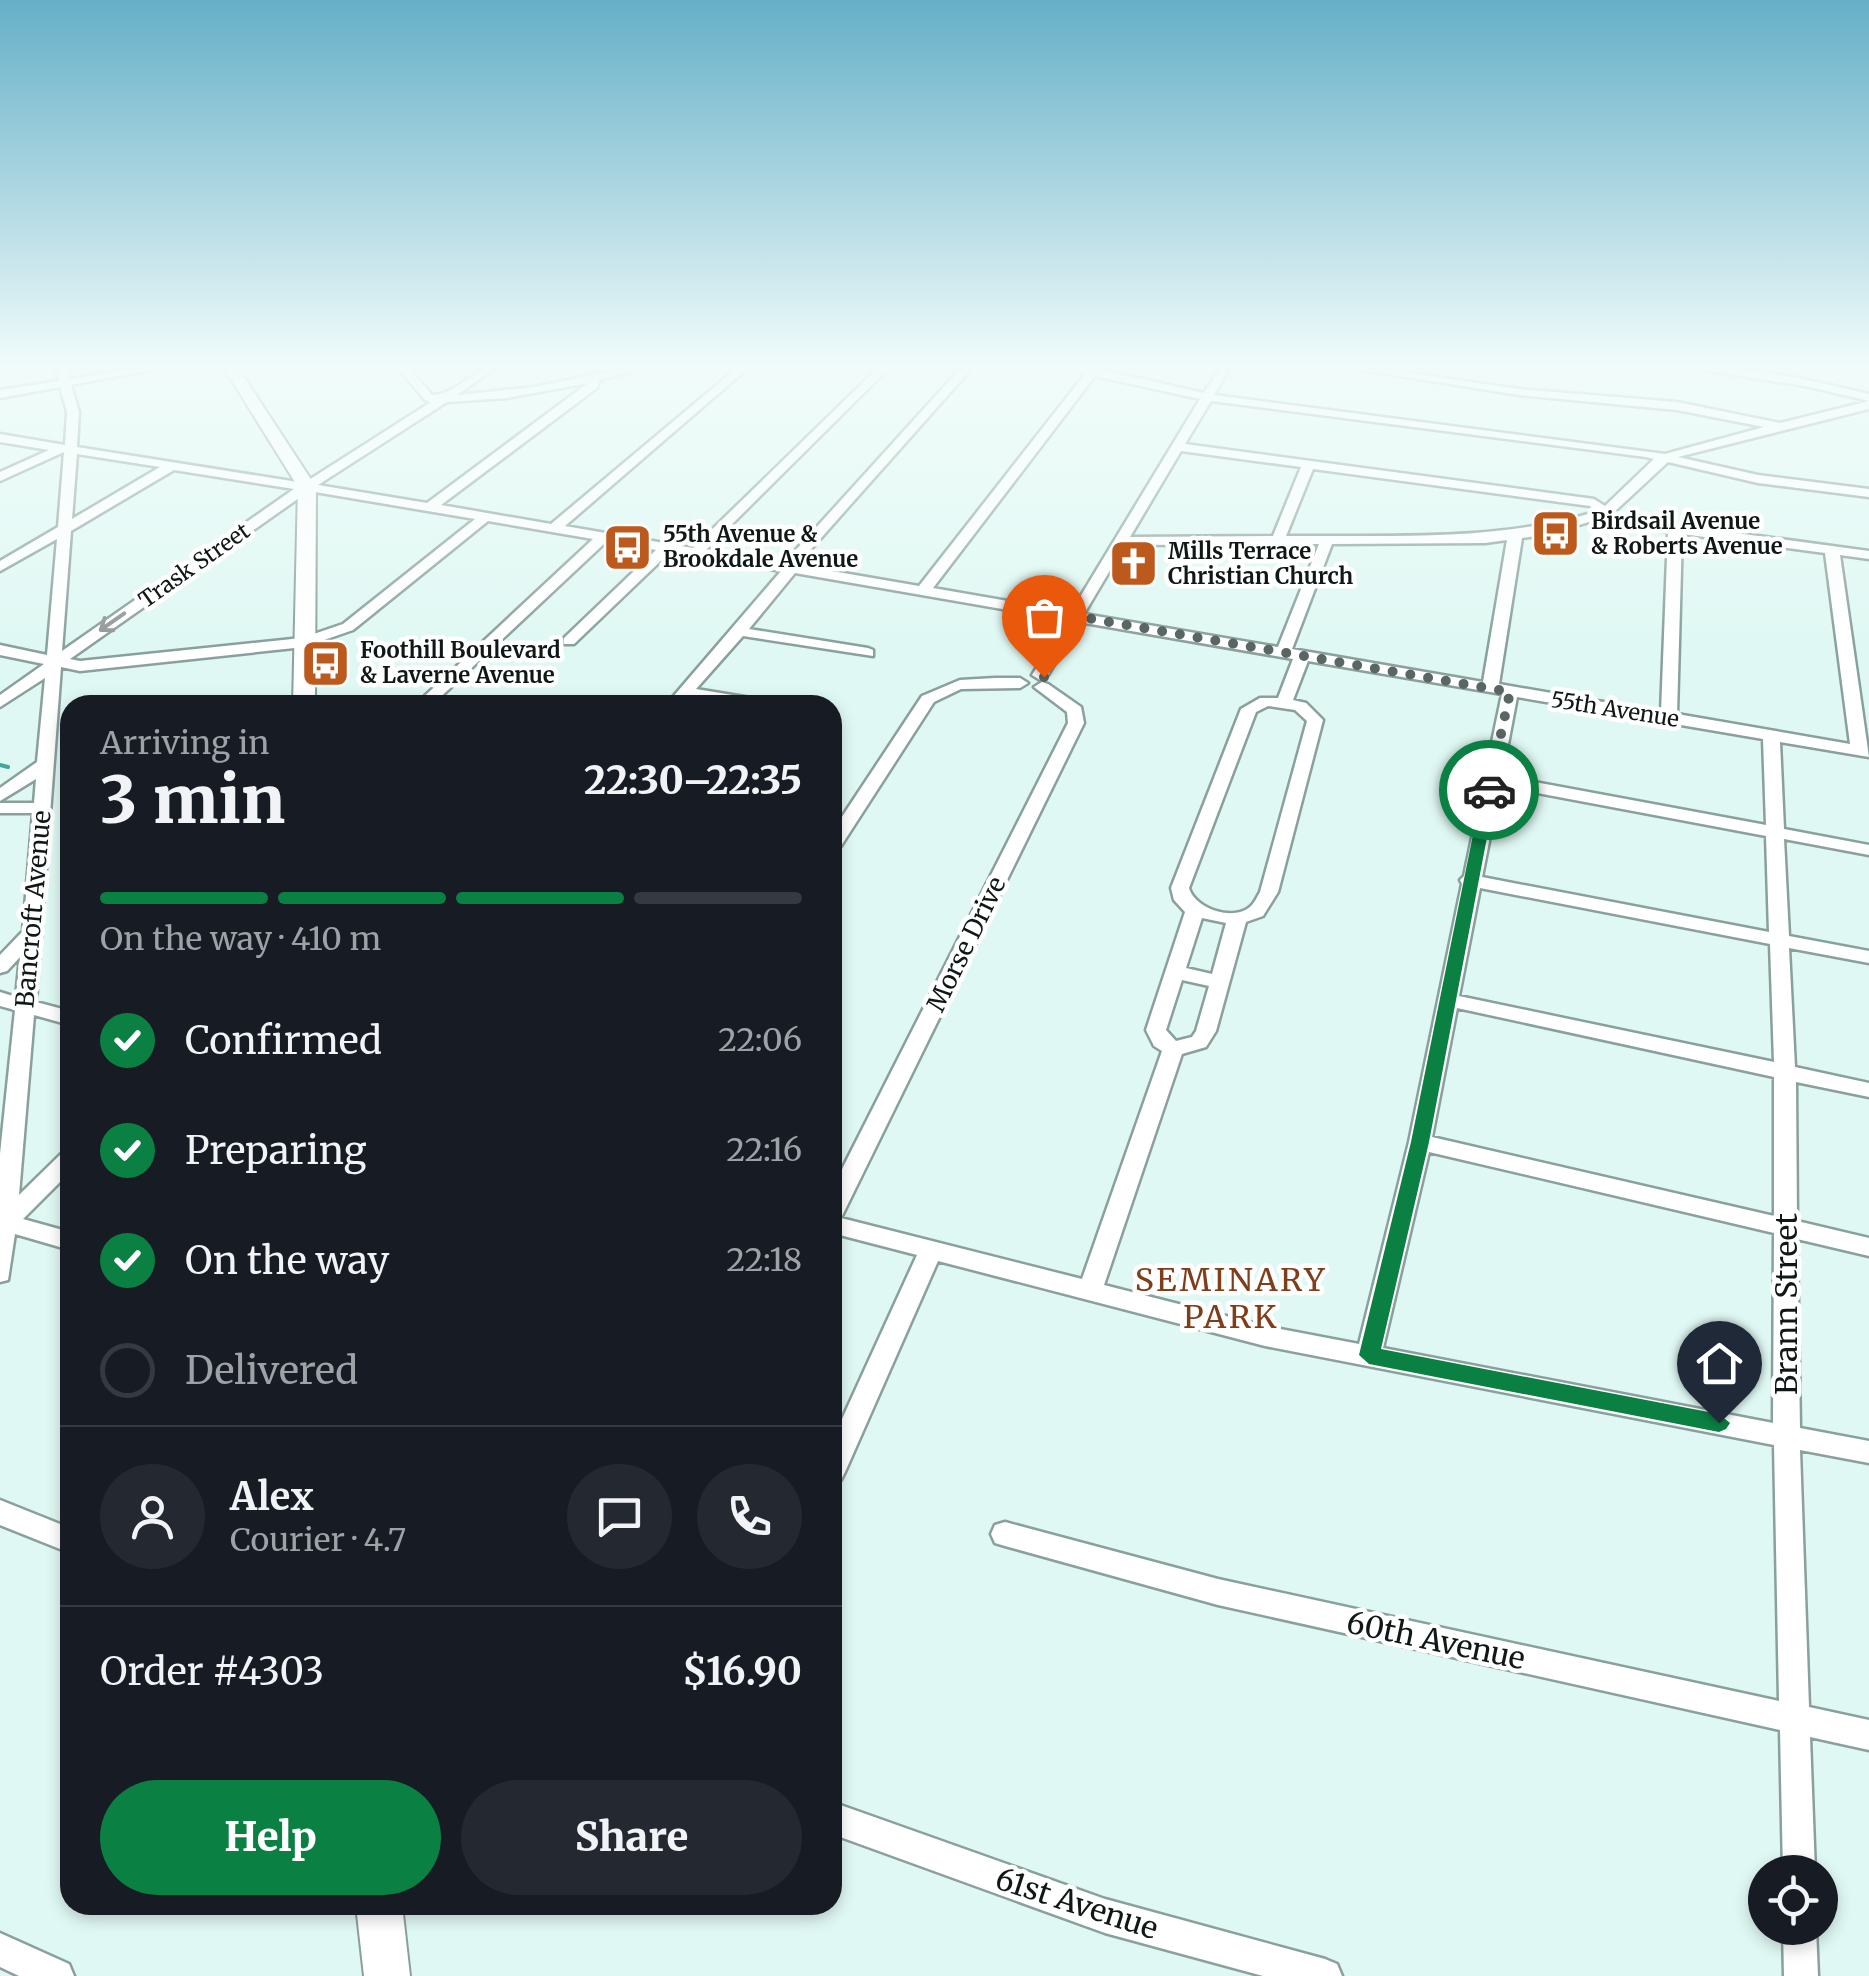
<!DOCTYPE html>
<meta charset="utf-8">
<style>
:root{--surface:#171b24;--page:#242831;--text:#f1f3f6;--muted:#9ea1a6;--line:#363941;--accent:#0b8043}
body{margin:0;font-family:Merriweather,serif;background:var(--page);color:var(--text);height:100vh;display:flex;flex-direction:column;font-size:38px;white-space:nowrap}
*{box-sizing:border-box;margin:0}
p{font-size:32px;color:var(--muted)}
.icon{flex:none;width:55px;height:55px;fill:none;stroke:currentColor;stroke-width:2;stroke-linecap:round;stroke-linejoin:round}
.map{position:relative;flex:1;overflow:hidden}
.sheet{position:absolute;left:60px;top:695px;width:782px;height:1220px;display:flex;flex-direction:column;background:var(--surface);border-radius:30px;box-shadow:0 5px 15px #0003}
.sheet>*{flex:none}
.fabs{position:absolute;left:1748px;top:1855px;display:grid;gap:20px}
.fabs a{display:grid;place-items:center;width:90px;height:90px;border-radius:50%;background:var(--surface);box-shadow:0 5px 15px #0003;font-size:50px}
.pin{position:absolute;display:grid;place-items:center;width:85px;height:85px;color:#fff;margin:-102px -42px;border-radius:50% 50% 50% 0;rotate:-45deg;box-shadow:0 0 10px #0007}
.pin .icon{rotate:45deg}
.courier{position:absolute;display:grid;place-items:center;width:100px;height:100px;margin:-50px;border:8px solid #0b8043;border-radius:50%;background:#fff;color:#222;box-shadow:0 2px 12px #0007}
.head em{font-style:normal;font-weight:800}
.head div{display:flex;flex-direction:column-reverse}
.head{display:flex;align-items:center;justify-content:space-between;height:170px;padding:0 40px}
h1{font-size:65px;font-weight:800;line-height:75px}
.bar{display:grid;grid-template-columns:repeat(4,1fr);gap:15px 10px;align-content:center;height:120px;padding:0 40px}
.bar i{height:12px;border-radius:8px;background:var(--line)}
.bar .active{background:var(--accent)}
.bar p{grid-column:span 4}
.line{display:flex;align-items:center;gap:25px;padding:0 40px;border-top:2px solid var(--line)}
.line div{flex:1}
.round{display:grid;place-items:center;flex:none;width:105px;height:105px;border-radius:52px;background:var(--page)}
ol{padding:0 40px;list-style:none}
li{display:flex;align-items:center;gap:30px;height:110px}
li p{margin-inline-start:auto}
li .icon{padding:10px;border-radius:50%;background:var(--accent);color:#fff;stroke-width:4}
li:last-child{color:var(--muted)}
li i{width:55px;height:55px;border:5px solid var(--line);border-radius:50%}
.button{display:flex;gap:20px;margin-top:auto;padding:20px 40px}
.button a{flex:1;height:115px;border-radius:60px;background:var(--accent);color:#fff;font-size:40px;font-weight:800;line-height:115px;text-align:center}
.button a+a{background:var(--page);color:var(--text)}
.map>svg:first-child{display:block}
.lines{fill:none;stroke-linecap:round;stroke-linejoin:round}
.stream{stroke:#41a799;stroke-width:4}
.minor-casing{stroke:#8aa09c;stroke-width:5}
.major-casing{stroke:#8aa09c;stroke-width:4}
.minor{fill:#fff;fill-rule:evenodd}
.major{fill:#fff;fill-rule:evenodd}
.oneway{stroke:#939797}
.route{fill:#0b8043}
.done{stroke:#596664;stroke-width:10;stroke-dasharray:0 18}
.labels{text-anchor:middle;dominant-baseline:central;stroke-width:9;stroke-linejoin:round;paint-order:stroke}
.far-poi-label{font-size:22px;font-weight:bold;fill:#101817;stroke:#fff;text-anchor:start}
.far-street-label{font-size:22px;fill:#101817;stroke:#fff}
.street-label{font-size:25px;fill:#101817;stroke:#fff}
.near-street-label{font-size:30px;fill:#101817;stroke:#fff}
.near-neighbourhood-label{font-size:32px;letter-spacing:2.5px;fill:#7e3e1b;stroke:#fff}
</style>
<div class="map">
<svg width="1869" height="1976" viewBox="0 0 1869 1976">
<rect width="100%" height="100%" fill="#e0f8f3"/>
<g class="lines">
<path class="stream" d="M0,765L8,767"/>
<defs>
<g id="minor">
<path d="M56,368H66L70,379L136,368H159L71,385L79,412L77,447L304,483L431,402L425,400L398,368H409L432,395C457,395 471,368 496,368L457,395L534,387L625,368H642L600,380L597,388L441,505L551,524L737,368H748L565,526L693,548L878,368H889L706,550L784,563L961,368H972L797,565L919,586L1085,374L1070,368H1093L1204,393L1220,368H1230L1214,395L1665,454L1764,427L1677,410L1519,395L1350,368H1376L1519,389L1677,402L1780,423L1869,401L1810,387L1693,368C1751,365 1813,381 1869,394V409L1678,457L1758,475L1869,489V497L1758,483L1668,462L1613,513L1626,518L1869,551V559L1840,555L1869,757L1780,742L1784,829L1869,845V855L1784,839L1789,936L1869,951V963L1789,948L1795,1067L1869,1083V1097L1796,1082L1797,1221L1869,1238V1256L1797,1239L1800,1428L1869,1441V1463L1800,1450L1809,1707L1869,1720V1750L1810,1737L1815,1872H1783L1780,1730L1218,1605L1005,1546L995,1543L991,1534L995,1525L1005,1522L1218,1579L1779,1701L1774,1445L1265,1346L938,1261L845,1472L841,1480L832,1483V1441L917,1255L832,1233V1189L1068,723L1067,712L1034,687L1042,682L1048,684L1081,707L1084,723L841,1218L1082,1279L1162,1051L1154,1046L1146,1030L1185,912L1174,900L1171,888L1241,709L1260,698H1278L1293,659L1079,622L1048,675L1040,680L1032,675L1066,620L795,573L749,629L868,648L873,650V656L743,636L696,689L763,700L771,705H734L689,697L683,705H666L781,571L670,552L574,644H564V638L656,550L607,541L432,705H415L593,539L488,521L353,630L304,647L80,671L61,667L36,1002L70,1011V1025L34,1015L19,1195L62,1153L70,1151V1172L23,1219L70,1232V1250L15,1234L8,1280L0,1282V1154L15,1010L0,1006V992L16,997L20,957L7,971L0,973V955L23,931L33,813H0V803H34L36,779L0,801V788L37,762L45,678L0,707V695L44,664L0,655V645L47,655L57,539L0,571V561L58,527L64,452L0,481V472L49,450L0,442V434L65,445L67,412L60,387L0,398V390L59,381ZM1095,376L1200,399L1071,612L933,588ZM588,383L427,503L318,485L447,402L507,398ZM1211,401L1646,457L1654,459L1605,506L1594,499L1185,444ZM1181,451L1301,467L1273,536L1130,537ZM77,454L160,467L72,519ZM1313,469L1590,506L1595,512C1495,542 1391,535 1286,536ZM174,470L294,489L62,651L71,531ZM309,491L475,519L343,624L302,638L80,661L70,659ZM1602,518L1625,526L1668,532L1661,712L1499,684L1522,538L1549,534ZM1682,534L1825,553L1850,744L1677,714ZM1507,540L1483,682L1292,649L1332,544L1485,543ZM1319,544L1278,647L1084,614L1125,545ZM1308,661L1502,694L1464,876L1460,880L1462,884L1409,1142L1359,1344L1265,1326L1104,1285L1182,1054L1206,1047L1216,1031L1246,922L1263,916L1278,892L1323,720L1306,703L1293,700ZM1517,697L1763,739L1766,825L1502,776ZM1268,706L1295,710L1307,721L1260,892C1257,897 1255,902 1251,906C1234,922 1195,909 1189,888L1256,712ZM1500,786L1766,836L1769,932L1482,877ZM1480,888L1770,944L1774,1062L1459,996ZM1202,918L1226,923L1212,974L1186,968ZM1182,980L1209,986L1196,1031L1192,1037L1176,1041L1166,1030ZM1457,1008L1774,1077V1216L1432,1137ZM1429,1152L1774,1233L1773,1423L1383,1348Z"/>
<path d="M995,678H1020L1028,683L1020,688L961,689L934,702L841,846L832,851V832L922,696L960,680Z"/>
<path d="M0,1500L70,1528V1553L0,1525Z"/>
<path d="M832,1802L1105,1899L1325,1959L1337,1964L1342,1976H1263L1105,1933L832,1834Z"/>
<path d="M1783,1928H1816L1818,1976H1784Z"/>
<path d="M0,1933L69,1964L74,1976H19L0,1967Z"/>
</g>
<g id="major">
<path d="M224,368H238L316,487L315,705H293L298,487Z"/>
<path d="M356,1905H402L410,1976H364Z"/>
</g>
</defs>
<use href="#minor" class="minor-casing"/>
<use href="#major" class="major-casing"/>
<use href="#minor" class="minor"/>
<use href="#major" class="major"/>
</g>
<defs><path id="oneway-shaft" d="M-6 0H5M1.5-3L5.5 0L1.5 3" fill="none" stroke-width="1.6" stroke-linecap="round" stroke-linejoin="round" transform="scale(2.5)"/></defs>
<use class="oneway" href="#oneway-shaft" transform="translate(112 622) rotate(145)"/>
<linearGradient id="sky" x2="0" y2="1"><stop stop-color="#65afc8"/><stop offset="0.57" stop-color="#f1fcfa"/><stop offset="1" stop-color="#f1fcfa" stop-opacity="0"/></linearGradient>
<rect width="1869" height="644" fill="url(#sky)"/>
<path class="route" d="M1489,786L1496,790L1429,1142L1381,1349L1719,1414L1730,1423L1726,1429L1719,1432L1369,1364L1359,1355L1411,1142L1482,790Z"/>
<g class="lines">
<path class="done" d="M1044,677L1040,676L1075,616L1510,692L1489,790"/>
</g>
<defs>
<symbol id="bus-square" viewBox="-11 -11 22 22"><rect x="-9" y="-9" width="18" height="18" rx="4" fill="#bc5a1e" stroke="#fff"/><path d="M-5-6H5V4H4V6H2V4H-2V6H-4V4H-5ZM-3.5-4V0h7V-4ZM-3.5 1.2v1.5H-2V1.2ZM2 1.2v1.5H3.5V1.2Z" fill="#fff"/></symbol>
<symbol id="church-square" viewBox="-11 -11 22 22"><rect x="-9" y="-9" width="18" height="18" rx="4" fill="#bc5a1e" stroke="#fff"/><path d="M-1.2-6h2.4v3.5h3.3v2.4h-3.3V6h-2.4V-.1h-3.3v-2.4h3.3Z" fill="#fff"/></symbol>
</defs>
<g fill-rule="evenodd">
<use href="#bus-square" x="1528" y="506" width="55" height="55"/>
<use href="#bus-square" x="600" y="520" width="55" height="55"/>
<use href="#church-square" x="1106" y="536" width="55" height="55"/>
<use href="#bus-square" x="298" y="636" width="55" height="55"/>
</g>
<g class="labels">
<g class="far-poi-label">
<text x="1591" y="521">Birdsail Avenue<tspan x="1591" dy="25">&amp; Roberts Avenue</tspan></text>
<text x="663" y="534">55th Avenue &amp;<tspan x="663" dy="25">Brookdale Avenue</tspan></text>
<text x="1168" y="551">Mills Terrace<tspan x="1168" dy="25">Christian Church</tspan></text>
<text x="360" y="650">Foothill Boulevard<tspan x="360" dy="25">&amp; Laverne Avenue</tspan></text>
</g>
<g class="far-street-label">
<text transform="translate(194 565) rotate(-35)">Trask Street</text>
<text transform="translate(1615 709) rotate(9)">55th Avenue</text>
</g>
<g class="street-label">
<text transform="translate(33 909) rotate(-85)">Bancroft Avenue</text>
<text transform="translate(966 944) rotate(-64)">Morse Drive</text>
</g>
<g class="near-street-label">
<text transform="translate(1786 1304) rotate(-90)">Brann Street</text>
<text transform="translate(1436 1640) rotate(12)">60th Avenue</text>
<text transform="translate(1077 1903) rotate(18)">61st Avenue</text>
</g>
<g class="near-neighbourhood-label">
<text x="1231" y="1280">SEMINARY<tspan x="1231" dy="37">PARK</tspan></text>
</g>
</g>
</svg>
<div class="fabs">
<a><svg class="icon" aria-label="locate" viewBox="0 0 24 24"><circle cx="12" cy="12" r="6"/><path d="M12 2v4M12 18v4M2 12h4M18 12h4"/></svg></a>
</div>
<div class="pin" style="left:1044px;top:677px;background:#ea580c"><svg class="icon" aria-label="bag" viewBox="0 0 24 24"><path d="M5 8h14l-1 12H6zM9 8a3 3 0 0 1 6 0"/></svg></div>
<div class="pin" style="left:1719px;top:1423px;background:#1f2937"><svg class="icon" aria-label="home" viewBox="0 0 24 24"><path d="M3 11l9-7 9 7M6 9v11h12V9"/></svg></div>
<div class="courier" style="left:1489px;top:790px"><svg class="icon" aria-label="car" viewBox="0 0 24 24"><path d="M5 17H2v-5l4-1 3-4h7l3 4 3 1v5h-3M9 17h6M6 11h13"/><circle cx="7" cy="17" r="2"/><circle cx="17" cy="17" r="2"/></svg></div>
<section class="sheet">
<div class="head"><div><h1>3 min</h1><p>Arriving in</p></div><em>22:30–22:35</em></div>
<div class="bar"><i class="active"></i><i class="active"></i><i class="active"></i><i></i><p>On the way · 410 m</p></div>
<ol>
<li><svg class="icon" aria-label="check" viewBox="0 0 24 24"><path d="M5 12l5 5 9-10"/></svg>Confirmed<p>22:06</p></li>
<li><svg class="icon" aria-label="check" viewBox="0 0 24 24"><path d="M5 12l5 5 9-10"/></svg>Preparing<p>22:16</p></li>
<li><svg class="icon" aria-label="check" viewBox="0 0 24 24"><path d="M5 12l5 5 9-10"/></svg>On the way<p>22:18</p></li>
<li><i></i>Delivered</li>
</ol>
<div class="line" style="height:180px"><a class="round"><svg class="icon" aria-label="person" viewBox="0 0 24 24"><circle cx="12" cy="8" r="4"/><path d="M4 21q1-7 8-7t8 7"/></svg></a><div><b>Alex</b><p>Courier · 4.7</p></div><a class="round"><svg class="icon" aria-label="chat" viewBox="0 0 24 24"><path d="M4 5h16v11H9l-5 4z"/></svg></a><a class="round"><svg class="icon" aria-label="phone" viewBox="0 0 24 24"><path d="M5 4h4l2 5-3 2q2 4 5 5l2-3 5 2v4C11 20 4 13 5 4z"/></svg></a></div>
<div class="line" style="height:130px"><div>Order #4303</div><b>$16.90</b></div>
<div class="button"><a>Help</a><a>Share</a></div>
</section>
</div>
